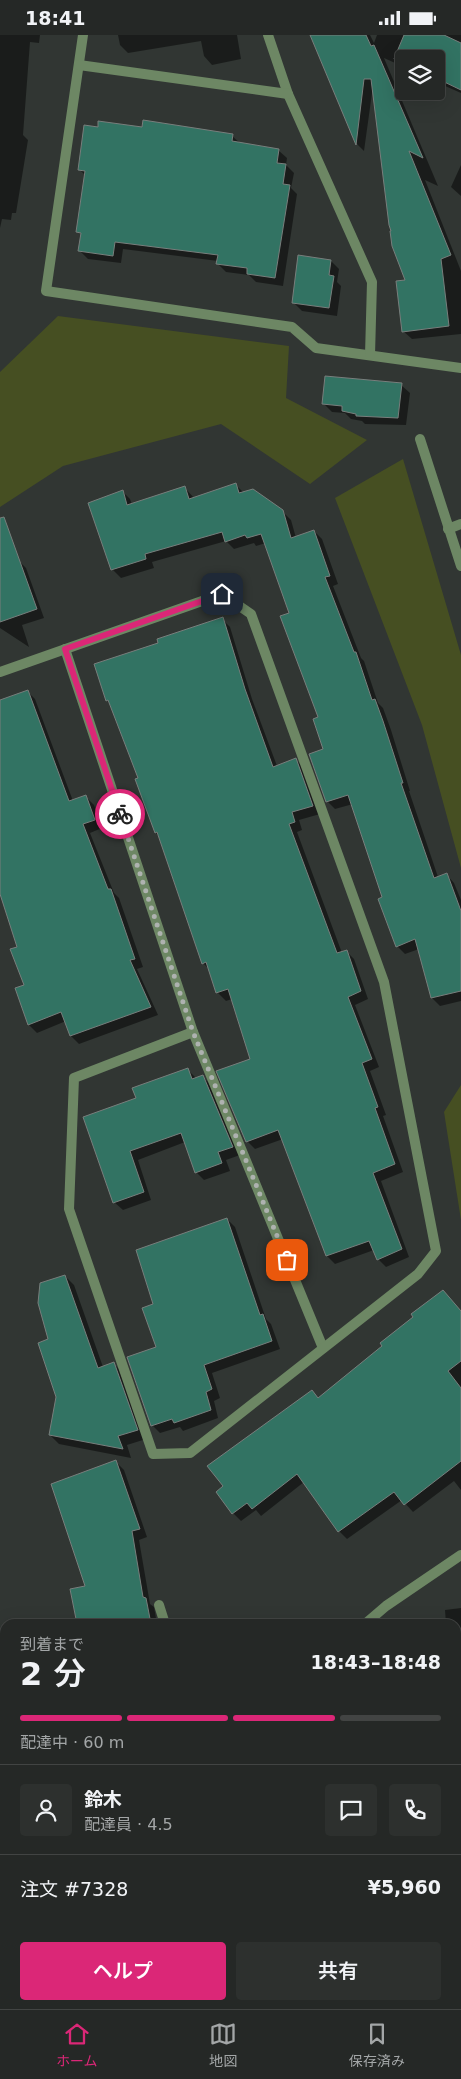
<!DOCTYPE html>
<html lang="ja">
<meta charset="utf-8">
<style>
:root{--surface:#252826;--page:#2d302e;--text:#f1f3f6;--muted:#a3a6a7;--line:#424443;--accent:#db2777}
body{margin:0;font-family:"DejaVu Sans","Noto Sans JP",sans-serif;background:var(--page);color:var(--text);height:100vh;display:flex;flex-direction:column;font-size:19px;white-space:nowrap}
*{box-sizing:border-box;margin:0}
p{font-size:16px;color:var(--muted)}
.icon{flex:none;width:28px;height:28px;fill:none;stroke:currentColor;stroke-width:2;stroke-linecap:round;stroke-linejoin:round}
.map{position:relative;flex:1;overflow:hidden}
.side{position:absolute;left:0px;top:1584px;width:461px;height:391px;display:flex;flex-direction:column;background:var(--surface);border-radius:15px 15px 0 0;box-shadow:0 5px 20px #0002,0 0 0 1px var(--line)}
.side>*{flex:none}
.buttons{position:absolute;left:395px;top:15px;display:grid;gap:10px}
.buttons a{display:grid;place-items:center;width:50px;height:50px;border-radius:5px;background:var(--surface);box-shadow:0 5px 20px #0002,0 0 0 1px var(--line);font-size:25px}
.pin{position:absolute;display:grid;place-items:center;width:42px;height:42px;color:#fff;margin:-21px;border-radius:10px;box-shadow:0 2px 8px #0006}
.courier{position:absolute;display:grid;place-items:center;width:50px;height:50px;margin:-25px;border:4px solid #db2777;border-radius:50%;background:#fff;color:#222;box-shadow:0 1px 6px #0007}
.headline em{font-style:normal;font-weight:600}
.headline div{display:flex;flex-direction:column-reverse}
.headline{display:flex;align-items:center;justify-content:space-between;height:85px;padding:0 20px}
h1{font-size:32px;font-weight:600;line-height:38px}
.bar{display:grid;grid-template-columns:repeat(4,1fr);gap:8px 5px;align-content:center;height:60px;padding:0 20px}
.bar i{height:6px;border-radius:4px;background:var(--line)}
.bar .active{background:var(--accent)}
.bar p{grid-column:span 4}
.line{display:flex;align-items:center;gap:12px;padding:0 20px;border-top:1px solid var(--line)}
.line div{flex:1}
.round{display:grid;place-items:center;flex:none;width:52px;height:52px;border-radius:5px;background:var(--page)}
.action{display:flex;gap:10px;margin-top:auto;padding:10px 20px}
.action a{flex:1;height:58px;border-radius:5px;background:var(--accent);color:#fff;font-size:20px;font-weight:600;line-height:58px;text-align:center}
.action a+a{background:var(--page);color:var(--text)}
.status{display:flex;justify-content:space-between;align-items:center;height:35px;padding:0 25px;background:var(--surface);direction:ltr}
.status svg{height:14px;fill:currentColor}
.tab-bar{display:flex;justify-content:space-around;align-items:center;height:70px;border-top:1px solid var(--line);background:var(--surface);font-size:14px;color:var(--muted)}
.tab-bar a{display:grid;justify-items:center;gap:2px}
.tab-bar .active{color:var(--accent)}
.map>svg:first-child{display:block}
.green{fill:#464f22}
.shadow{fill:#0007}
.building{fill:#327363;stroke:#787e7c}
.lines{fill:none;stroke-linecap:round;stroke-linejoin:round}
.minor{stroke:#6d8764;stroke-width:10}
.done{stroke:#aeb2b0;stroke-width:5;stroke-dasharray:0 9}
.route{stroke:#db2777;stroke-width:6}
</style>
<div class="status"><b>18:41</b><svg viewBox="0 0 49 12"><path d="M0 12V9h3v3zM5 12V6h3v6zM10 12V3h3v9zM15 12V0h3v12zM26 1h20v11H26zM47 4h2v5h-2z"/></svg></div>
<div class="map">
<svg width="461" height="1974" viewBox="0 0 461 1974">
<rect width="100%" height="100%" fill="#313633"/>
<g class="green">
<path d="M58,281L289,311L286,363L367,405L310,449L221,389L63,431L0,472V337Z"/>
<path d="M403,424L461,620V833L422,690L335,463Z"/>
<path d="M461,1050V1185L444,1077Z"/>
</g>
<g class="shadow">
<path d="M0,0H40L39,8L30,7L23,100L28,105L16,178H12L11,185L2,184L0,193Z"/>
<path d="M118,0H237L241,24L212,30L204,21L201,6L128,18L120,10Z"/>
<path d="M311,0H370L374,8L377,0H461V58L436,47V24H404V32L384,23L438,151L425,145L461,236V299L412,304L403,296L407,246L393,196L373,51L364,116L357,109Z"/>
<path d="M143,94L232,101L240,108L278,115L287,123L286,130L294,138L291,153L297,159L283,251L256,247L249,240L226,237L218,229V226L123,214L121,228L88,224L79,215L82,200L78,196L86,141L80,135Z"/>
<path d="M461,130V161L451,152Z"/>
<path d="M331,226L339,234L337,247L341,251L337,281L302,276L294,268Z"/>
<path d="M401,350L410,358L406,390L365,389L362,386L351,384L345,378L332,377L324,369Z"/>
<path d="M235,449L244,458L282,476L291,485L296,503L314,496L322,504L338,549L333,551L361,623L364,626L378,668L383,673L391,695L410,756H409L438,842L446,839L454,848L461,865V966L440,971L432,963L419,914L405,919L397,911L384,863L353,769L335,774L327,766L324,715L319,683L291,578L266,508L256,511L254,508L234,514L226,506L152,527L154,533L121,543L113,535L90,468L122,456L130,464L132,470L185,453L194,463Z"/>
<path d="M18,525L26,533L44,583L22,590L29,612L0,593V531Z"/>
<path d="M222,584L230,592L252,664L277,731L296,725L304,733L320,779L299,785L302,795L297,797L342,918L346,916L354,924L368,964L355,970L379,1032L370,1036L386,1080L383,1081L403,1137L381,1146L409,1222L386,1232L378,1224L374,1215L335,1229L327,1221L283,1104L255,1114L247,1106L252,1024L232,964L226,966L218,958L210,935L203,928L160,802L156,798L139,744L110,669L107,665L159,608Z"/>
<path d="M27,656L35,664L73,766L86,762L94,770L102,793L90,798L114,858L119,863L143,932L137,934L158,980L79,1009L71,1001L66,986L37,998L29,990L25,950L18,913L0,855V666Z"/>
<path d="M188,1035L196,1043L203,1042L211,1050L240,1120L226,1125L230,1136L204,1145L196,1137L185,1107L138,1125L151,1165L123,1175L114,1167L138,1064Z"/>
<path d="M227,1184L235,1192L266,1284L271,1289L280,1314L212,1338L220,1363L214,1366L218,1383L183,1396L180,1392L160,1398L152,1390L158,1313L154,1270Z"/>
<path d="M65,1241L74,1250L103,1332L114,1329L123,1338L146,1404L127,1410L131,1423L59,1409L50,1400L57,1362L49,1305Z"/>
<path d="M461,1276V1455L454,1446L413,1477L402,1465L347,1504L339,1496L304,1447L261,1481L256,1475L241,1486L233,1478L218,1457L319,1364Z"/>
<path d="M116,1427L124,1435L147,1502L139,1505L150,1569L154,1572L157,1589H78Z"/>
<path d="M461,1573V1669L456,1670V1589H446L445,1575Z"/>
<path d="M5,1663V1673L0,1668V1665Z"/>
<path d="M461,1858V1926L456,1921V1859Z"/>
<path d="M0,1898L5,1900V1970H135V1974H0Z"/>
<rect x="200" y="1970" width="160" height="4"/>
</g>
<g class="building">
<path d="M310,0H366L371,11L374,10L423,123L409,116L451,220L441,224L449,291L402,297L396,246L405,245L392,211L390,196H391L389,190L371,44H364L356,110Z"/>
<path d="M404,0H444L461,8V55L436,43V24H404V29L394,24Z"/>
<path d="M143,85L233,99L232,106L279,114L277,128L286,129L283,149L290,150L275,243L247,239V233L216,229L218,220L115,207L113,221L78,216L81,198L76,197L85,136L78,135L84,90L98,92V86L142,92Z"/>
<path d="M298,220L331,225L329,240L334,241L329,273L292,268Z"/>
<path d="M325,341L402,348L398,383L356,381V379L342,376V371L322,369Z"/>
<path d="M236,448L239,458L253,454L283,475L291,503L314,495L330,541L325,542L354,617H356L372,665L375,664L383,686L403,748H401L434,843L447,838L461,876V956L431,963L415,904L396,912L378,864L382,862L348,760L326,767L309,719L323,714L313,684L318,682L280,581L289,578L261,499L247,503L245,500L225,507L222,497L145,519L146,524L111,535L88,468L123,455L127,470L185,451L189,464Z"/>
<path d="M4,482L37,574L0,587V483Z"/>
<path d="M223,582L245,654L273,732L296,723L313,771L292,777L295,787L289,789L337,918L347,915L361,956L348,962L372,1024L362,1028L378,1072L375,1073L395,1129L373,1138L402,1214L377,1225L369,1206L326,1221L278,1095L246,1107L216,1036L250,1024L228,954L216,958L206,927L202,929L157,797L155,798L135,744L138,743L108,665L106,666L94,629L158,608L157,604Z"/>
<path d="M28,655L69,766L86,760L95,785L83,789L108,854H111L135,924L130,925L151,972L70,1001L61,977L28,990L15,953L24,950L10,914L17,912L0,859V665Z"/>
<path d="M188,1033L192,1044L203,1040L233,1112L218,1117L222,1128L195,1138L181,1098L130,1116L144,1157L113,1168L83,1082L136,1063L132,1053Z"/>
<path d="M227,1183L260,1280L263,1279L272,1306L204,1330L212,1354L206,1357L211,1375L174,1388L172,1384L151,1391L127,1322L156,1312L142,1273L153,1269L136,1215Z"/>
<path d="M65,1240L98,1333L114,1327L138,1395L118,1401L123,1414L49,1400L56,1362L38,1308L48,1304L38,1268L40,1248Z"/>
<path d="M443,1255L461,1276V1326L448,1336L461,1353V1426L404,1470L394,1457L338,1497L297,1439L252,1474L247,1468L232,1479L216,1457L223,1451L207,1431L312,1355L318,1363L382,1311L380,1308L413,1282L411,1279Z"/>
<path d="M116,1425L140,1494L132,1496L143,1562L146,1563L151,1589H77L70,1554L85,1551L51,1449Z"/>
</g>
<g class="lines">
<g class="minor">
<path d="M83,0L46,256L292,292L316,313L461,333"/>
<path d="M268,0L288,59L372,247L370,320"/>
<path d="M79,30L288,59"/>
<path d="M420,404L461,531"/>
<path d="M448,494L461,489"/>
<path d="M65,614L193,997L323,1313"/>
<path d="M0,637L222,559L251,579L384,947L436,1216L418,1239L190,1418L153,1419L69,1174L74,1043L193,997"/>
<path d="M159,1570L165,1589"/>
<path d="M365,1589L386,1571L461,1520"/>
<path d="M0,1738L5,1751"/>
<path d="M375,1970L376,1974"/>
</g>
</g>
<g class="lines">
<path class="done" d="M120,779L193,997L287,1225"/>
<path class="route" d="M120,779L65,614L222,559"/>
</g>
</svg>
<div class="buttons">
<a><svg class="icon" aria-label="layers" viewBox="0 0 24 24"><path d="M12 4l9 5-9 5-9-5zM3 14l9 5 9-5"/></svg></a>
</div>
<div class="pin" style="left:287px;top:1225px;background:#ea580c"><svg class="icon" aria-label="bag" viewBox="0 0 24 24"><path d="M5 8h14l-1 12H6zM9 8a3 3 0 0 1 6 0"/></svg></div>
<div class="pin" style="left:222px;top:559px;background:#1f2937"><svg class="icon" aria-label="home" viewBox="0 0 24 24"><path d="M3 11l9-7 9 7M6 9v11h12V9"/></svg></div>
<div class="courier" style="left:120px;top:779px"><svg class="icon" aria-label="bike" viewBox="0 0 24 24"><circle cx="6" cy="16" r="4"/><circle cx="18" cy="16" r="4"/><path d="M6 16l4-8h5l3 8M10 8l3 8H6M13 5h3"/></svg></div>
<section class="side">
<div class="headline"><div><h1>2 分</h1><p>到着まで</p></div><em>18:43–18:48</em></div>
<div class="bar"><i class="active"></i><i class="active"></i><i class="active"></i><i></i><p>配達中 · 60 m</p></div>
<div class="line" style="height:90px"><a class="round"><svg class="icon" aria-label="person" viewBox="0 0 24 24"><circle cx="12" cy="8" r="4"/><path d="M4 21q1-7 8-7t8 7"/></svg></a><div><b>鈴木</b><p>配達員 · 4.5</p></div><a class="round"><svg class="icon" aria-label="chat" viewBox="0 0 24 24"><path d="M4 5h16v11H9l-5 4z"/></svg></a><a class="round"><svg class="icon" aria-label="phone" viewBox="0 0 24 24"><path d="M5 4h4l2 5-3 2q2 4 5 5l2-3 5 2v4C11 20 4 13 5 4z"/></svg></a></div>
<div class="line" style="height:65px"><div>注文 #7328</div><b>¥5,960</b></div>
<div class="action"><a>ヘルプ</a><a>共有</a></div>
</section>
</div>
<nav class="tab-bar">
<a class="active"><svg class="icon" aria-label="home" viewBox="0 0 24 24"><path d="M3 11l9-7 9 7M6 9v11h12V9"/></svg>ホーム</a>
<a><svg class="icon" aria-label="map" viewBox="0 0 24 24"><path d="M3 6l6-2 6 2 6-2v14l-6 2-6-2-6 2zM9 4v14M15 6v14"/></svg>地図</a>
<a><svg class="icon" aria-label="saved" viewBox="0 0 24 24"><path d="M7 4h10v16l-5-4-5 4z"/></svg>保存済み</a>
</nav>
